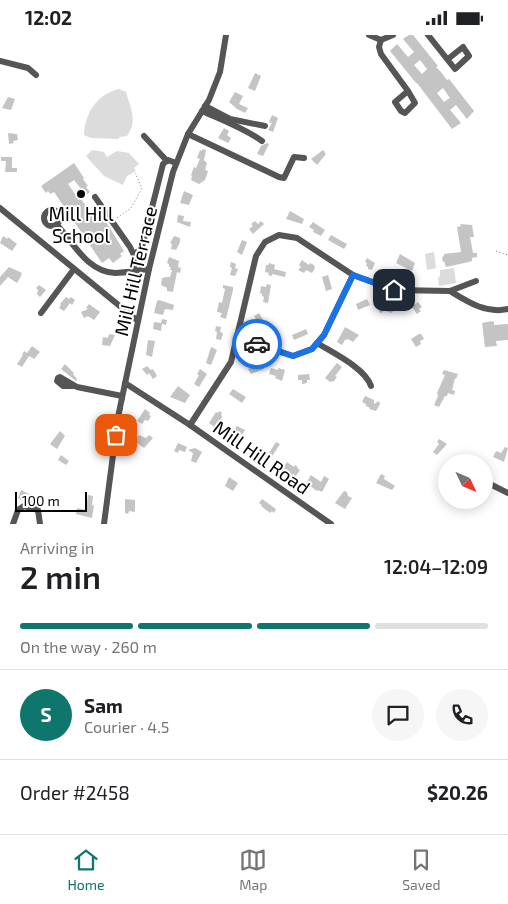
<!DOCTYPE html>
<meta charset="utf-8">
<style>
:root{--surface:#fff;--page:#f6f6f6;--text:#202124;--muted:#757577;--line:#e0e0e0;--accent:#0f766e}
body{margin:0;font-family:"Exo 2",sans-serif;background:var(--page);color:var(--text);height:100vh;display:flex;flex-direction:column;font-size:19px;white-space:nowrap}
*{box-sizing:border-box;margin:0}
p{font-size:16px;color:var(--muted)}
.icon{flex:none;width:28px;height:28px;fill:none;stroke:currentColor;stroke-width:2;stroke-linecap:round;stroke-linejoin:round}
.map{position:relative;height:489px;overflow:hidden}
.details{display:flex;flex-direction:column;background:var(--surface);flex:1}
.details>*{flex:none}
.needle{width:32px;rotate:134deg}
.tools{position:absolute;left:438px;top:419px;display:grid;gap:10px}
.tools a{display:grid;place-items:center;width:55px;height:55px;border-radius:50%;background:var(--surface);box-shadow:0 2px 12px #0003;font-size:25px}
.scale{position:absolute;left:15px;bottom:12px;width:72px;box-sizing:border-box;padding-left:5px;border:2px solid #000;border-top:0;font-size:14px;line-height:18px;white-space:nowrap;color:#000;-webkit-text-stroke:4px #fff;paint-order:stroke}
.pin{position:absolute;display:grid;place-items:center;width:42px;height:42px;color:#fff;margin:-21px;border-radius:10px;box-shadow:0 2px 8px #0006}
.courier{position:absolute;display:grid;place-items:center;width:50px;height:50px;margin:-25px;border:4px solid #1a73e8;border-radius:50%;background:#fff;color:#222;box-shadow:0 1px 6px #0007}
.overview em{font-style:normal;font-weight:600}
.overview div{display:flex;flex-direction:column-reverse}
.overview{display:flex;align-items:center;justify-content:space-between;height:85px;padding:0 20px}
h1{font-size:32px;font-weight:600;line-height:38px}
.bar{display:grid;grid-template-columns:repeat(4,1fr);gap:8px 5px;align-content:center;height:60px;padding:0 20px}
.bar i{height:6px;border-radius:4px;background:var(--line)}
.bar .selected{background:var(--accent)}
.bar p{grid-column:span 4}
.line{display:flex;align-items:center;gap:12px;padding:0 20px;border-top:1px solid var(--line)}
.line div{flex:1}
.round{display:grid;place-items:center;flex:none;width:52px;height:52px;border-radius:26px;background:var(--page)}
.status{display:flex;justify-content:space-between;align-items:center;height:35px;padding:0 25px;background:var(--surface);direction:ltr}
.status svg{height:14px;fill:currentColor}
.menu{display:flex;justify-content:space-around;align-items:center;height:70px;border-top:1px solid var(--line);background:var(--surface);font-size:14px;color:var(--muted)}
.menu a{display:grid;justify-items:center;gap:2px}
.menu .selected{color:var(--accent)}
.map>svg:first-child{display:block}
.green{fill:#dcdcdc}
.building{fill:#c4c4c4;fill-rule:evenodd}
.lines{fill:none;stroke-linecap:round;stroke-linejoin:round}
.path{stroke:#777;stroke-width:1;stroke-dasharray:1 2.5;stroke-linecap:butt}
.minor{stroke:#555;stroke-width:6}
.done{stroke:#595959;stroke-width:5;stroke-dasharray:0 9}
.route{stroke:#1a73e8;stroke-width:6}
.poi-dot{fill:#000;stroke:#fff;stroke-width:2}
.labels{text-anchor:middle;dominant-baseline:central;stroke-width:4;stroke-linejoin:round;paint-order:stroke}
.poi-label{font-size:19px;fill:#000;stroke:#fff}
.street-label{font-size:19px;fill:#000;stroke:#fff}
</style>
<div class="status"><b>12:02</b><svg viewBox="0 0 49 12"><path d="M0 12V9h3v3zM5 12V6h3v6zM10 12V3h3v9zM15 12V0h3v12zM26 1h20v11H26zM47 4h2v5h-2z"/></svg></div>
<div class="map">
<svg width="508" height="489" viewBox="0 0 508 489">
<rect width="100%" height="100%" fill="#fff"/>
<g class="green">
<path d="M119,54L126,57C131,75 138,86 127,101L120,102L118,104L91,103L84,100C85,78 97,59 119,54Z"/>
<path d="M92,115L104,117L107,122L117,116L129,118L139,129L134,133L136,136L127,141L123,150L104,141L86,121Z"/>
<path d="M434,217L436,233L427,235L425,219Z"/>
<path d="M454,233L456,248L439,251L438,243L440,241V235Z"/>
</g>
<g class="building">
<path d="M409,0H413L438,31L436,32L440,36L447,45L449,44L474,76L467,84L456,70L450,75L461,88L452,94L417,48H416L390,16L397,9L408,22L414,17L403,4ZM420,25L427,34L422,39L414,30ZM443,53L450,63L444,67L437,58Z"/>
<path d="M255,38L261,41L255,56L248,53Z"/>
<path d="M235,57L243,61L239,69L248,73L245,78L237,74L229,67Z"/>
<path d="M8,62L15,64L11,75L2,73Z"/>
<path d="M272,80L278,83L273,97L268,95L272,88L269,87Z"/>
<path d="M224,93L229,96L227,100L231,103L228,108L218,103Z"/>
<path d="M8,98L17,99L18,105L13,106L14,108L9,109Z"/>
<path d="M267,108L269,109L263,121L257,119L261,111Z"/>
<path d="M202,114L206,115L204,125L207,128L205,135L208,136L205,145L199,149L191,145L192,141L191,140L194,132L196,133L200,124L197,123L200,115L202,116Z"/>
<path d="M323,115L326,119L317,130L311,124Z"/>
<path d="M1,122H12V133H17V137H5L6,126H1Z"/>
<path d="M74,128L84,143L83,144L88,151L86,152L90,157L81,164L95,184L97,183L98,185L103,182L124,216L120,219L122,221L113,228L109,223L102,228L54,157L50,159L48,156L46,158L41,151ZM74,145L82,155L75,159L68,149Z"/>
<path d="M184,156L193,160L189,170L180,168Z"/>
<path d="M290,176L304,184L302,189L286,184Z"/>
<path d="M178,180L184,181L183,186L191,187L190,192L177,187Z"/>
<path d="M255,186L258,189L261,186L264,189L253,199L249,194L253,191L251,189Z"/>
<path d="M313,187L325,195L321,201L313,197L314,195L309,192Z"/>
<path d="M460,189L472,190L474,202H470L473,218H477V222L472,223V226L469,227L446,232L444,226L443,227L442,222L444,221V219L461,217L457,192L461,191Z"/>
<path d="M331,200L347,209L344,214L328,205Z"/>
<path d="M3,201L7,204L8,202L17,209L12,216L0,208Z"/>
<path d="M174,201L180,203V207L176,215L171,214L172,209L170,208Z"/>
<path d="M242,205L247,207L242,220L237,217Z"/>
<path d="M400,219L415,228L412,236L396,228Z"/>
<path d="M169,222L179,226L178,232L181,233L180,238L177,237L173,257L167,256V253L161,250L162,243H164L165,242H170L172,235H170L171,232H169V229L167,228Z"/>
<path d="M367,223L375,228L372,235L368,234V232L366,231L367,228L365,227Z"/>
<path d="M302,225L309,230L310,228L314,230L315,233L312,238L306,235L304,238L298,235L301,232L299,230Z"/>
<path d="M231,227L236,229L235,233L238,234L235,241L230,240L232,233L230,232Z"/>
<path d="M269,228L275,230L274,234L286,237L285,242L272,239V241L268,240L269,238L265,237L266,230H268Z"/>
<path d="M9,232L22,238L20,243L17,248L8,242L0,251V242Z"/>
<path d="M328,240L332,254L326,256L322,242Z"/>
<path d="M267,249L271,250L268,268L263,267L264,262L262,261V259L260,258L261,251L266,252Z"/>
<path d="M39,250L46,255L40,262L37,259L38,255L36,253Z"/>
<path d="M223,250L233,252V255L226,284L220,282L222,278L217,277L219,267L222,268L225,254L223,253Z"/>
<path d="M66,262L69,264L71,262L75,265L72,270L70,268L64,276L59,273L61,270L60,269Z"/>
<path d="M367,264L370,270L358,275L356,269Z"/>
<path d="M159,265L174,270L173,275L165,274L163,280L154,278L157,266Z"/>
<path d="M383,266L386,267L384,271L386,272L387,270L394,273L392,278L383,275L382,278L379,277Z"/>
<path d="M418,267L422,272L419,274L421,276L417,279L412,272Z"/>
<path d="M89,269L100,277L94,285L88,281L84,283L81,277L88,274L86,273Z"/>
<path d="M259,278L268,293L264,296L254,281Z"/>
<path d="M162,284L167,285L166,290L162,289L161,296L153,294L154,287L161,288Z"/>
<path d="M492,286L494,287V290L508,289V305L496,306L497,311L485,312L482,288Z"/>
<path d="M216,291L221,292L220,297L223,298L221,305L216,304L217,297L215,296Z"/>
<path d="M345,292L359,300L353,307L348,304L345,305L342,310L337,307Z"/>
<path d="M306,294L308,299L294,305L292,300Z"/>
<path d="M109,299L115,300L110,311L102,310L103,302L108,303Z"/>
<path d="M419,299H421L424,304L420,306L421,309L416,312L411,304Z"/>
<path d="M148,305L155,306L152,322L146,320Z"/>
<path d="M32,311L40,317L34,324L29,321L22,332L17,329L23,320H22L24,316L27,318Z"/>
<path d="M211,312L217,315L211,330L206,328Z"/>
<path d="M262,328L264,334L251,339L248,334Z"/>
<path d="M337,328L342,332L335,341L337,342L334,346L330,347L325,343Z"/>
<path d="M65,329L74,338L73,339L77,344L76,346L61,334Z"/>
<path d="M147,331L151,335L153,334L157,341L153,344L149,338L147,340L142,334Z"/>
<path d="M271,333L278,335V333L285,335L282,346L275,343L276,341L269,339Z"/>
<path d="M200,334L207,339L199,352L194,349L199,340L197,339Z"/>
<path d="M444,335L458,339L456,344L455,343L452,355L455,356L454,360L448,358L447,361H445L439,372L434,370L438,361L437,358L445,340L442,339Z"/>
<path d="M309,339L310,345H307V348L302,349V345H298V340Z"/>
<path d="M178,351L190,360L185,368L170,362Z"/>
<path d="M233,354L246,362L242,368L229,359Z"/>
<path d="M365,361L374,365V369L379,366L380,369L376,376L369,374L370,373L366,371V369L362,367Z"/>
<path d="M145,374L150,378L149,380L151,381L148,386L145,385L142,389L137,386Z"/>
<path d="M219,376L222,378L221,380L222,381L221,387L216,393L209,388L216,377L218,378Z"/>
<path d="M237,391L245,395L240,403L243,405L240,409L227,402L233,393L235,394Z"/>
<path d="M60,396L65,401L57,414L50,409Z"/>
<path d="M139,400L146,403L149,400L153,403L144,413L134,406Z"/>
<path d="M439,404L447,409L437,420L433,417L439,409L437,407Z"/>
<path d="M276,407L280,409L269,426L260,420L264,414L269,418Z"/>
<path d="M178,408L187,412L185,417L179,415L178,418L174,416Z"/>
<path d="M505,412L508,413L504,427L493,422L496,416L501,418Z"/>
<path d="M195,413L202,417L196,428L191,426L193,418L188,415Z"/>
<path d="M61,420L69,426L66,430L58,425Z"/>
<path d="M287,427L294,432L295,430L298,432L297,433L300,435L296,441L293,439L291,441L289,439L290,437L283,433Z"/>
<path d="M381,439L385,441L384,444L395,451L392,455L376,448Z"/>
<path d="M311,440L321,447L324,441L329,444L322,457L318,455L317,456L306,448Z"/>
<path d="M229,442L238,448L233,456L225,451Z"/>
<path d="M21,455L29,459L28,461L36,463L35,469L20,465V464L18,463Z"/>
<path d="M344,456L347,457L348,461L352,463L345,474L335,468Z"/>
<path d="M88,460L93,461L92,470L94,471L92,483L76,479L77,473L86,475Z"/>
<path d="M125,464L135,465V477L129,476L128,479L125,478Z"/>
<path d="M262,464L276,474L274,478L272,476L270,478L261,471L262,470L259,468Z"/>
</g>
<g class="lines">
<g class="path">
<path d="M117,183L131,173L142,153L135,138"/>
<path d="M496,216L508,220"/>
</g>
<g class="minor">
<path d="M369,0L381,5L393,0"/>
<path d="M428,0L455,34L469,21L463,12L448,24"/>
<path d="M381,5L379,12L381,19L408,56L415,68L405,78L401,76L395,67L408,56"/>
<path d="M0,26L28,33L36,40"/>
<path d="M205,71L230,84L265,91"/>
<path d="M202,76C222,85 244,93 262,106"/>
<path d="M188,99L279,142L284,143L294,122L304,123"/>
<path d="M144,101L167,126"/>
<path d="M95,162L130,212L134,220V235"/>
<path d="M0,173L138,286"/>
<circle cx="52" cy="183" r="8"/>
<path d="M57,190C73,207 87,237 115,238C126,238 138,235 149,234"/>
<path d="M134,220L142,212L163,129L168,125L176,128"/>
<path d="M450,256C468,267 486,279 508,274"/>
<path d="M41,278L74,234"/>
<path d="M238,303L293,321L312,314L324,300L353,240"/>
<path d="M317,308C333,318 365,333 371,351"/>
<path d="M125,348L190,390L331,489"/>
<path d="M73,351H63L57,346L58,343L60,342L77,352L122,361"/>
<path d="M190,390L231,327L256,221L265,207L279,200L297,203L353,240L394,255L450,256L476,246"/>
<path d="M484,446L508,458"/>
<path d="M13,489L18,475L24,471L38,475L40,489"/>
<path d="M104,489L118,382L149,234L173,137L188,99L209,65L220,37L226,0"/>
</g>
</g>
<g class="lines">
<path class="done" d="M116,400L125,348L190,390L231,327L238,303L257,309"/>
<path class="route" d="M257,309L293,321L312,314L324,300L353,240L394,255"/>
</g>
<circle class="poi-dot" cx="81" cy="159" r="5"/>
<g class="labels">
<g class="poi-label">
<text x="81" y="178">Mill Hill<tspan x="81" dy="22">School</tspan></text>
</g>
<g class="street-label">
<text transform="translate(135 236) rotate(-77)">Mill Hill Terrace</text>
<text transform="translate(262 422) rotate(35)">Mill Hill Road</text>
</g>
</g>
</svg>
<div class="tools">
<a><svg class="needle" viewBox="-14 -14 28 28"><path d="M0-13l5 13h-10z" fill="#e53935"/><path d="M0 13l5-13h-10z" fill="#757577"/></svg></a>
</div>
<div class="scale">100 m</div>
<div class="pin" style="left:116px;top:400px;background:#ea580c"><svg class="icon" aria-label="bag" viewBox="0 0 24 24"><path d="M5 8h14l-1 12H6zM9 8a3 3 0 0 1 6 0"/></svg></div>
<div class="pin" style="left:394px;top:255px;background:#1f2937"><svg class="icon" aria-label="home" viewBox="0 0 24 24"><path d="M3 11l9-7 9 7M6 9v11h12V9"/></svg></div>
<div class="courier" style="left:257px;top:309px"><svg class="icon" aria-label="car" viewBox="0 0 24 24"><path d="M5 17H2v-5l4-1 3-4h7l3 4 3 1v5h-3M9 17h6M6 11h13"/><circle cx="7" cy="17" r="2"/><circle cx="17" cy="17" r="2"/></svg></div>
</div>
<section class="details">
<div class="overview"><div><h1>2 min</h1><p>Arriving in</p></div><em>12:04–12:09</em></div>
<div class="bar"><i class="selected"></i><i class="selected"></i><i class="selected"></i><i></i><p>On the way · 260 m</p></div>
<div class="line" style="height:90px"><b class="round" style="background:var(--accent);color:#fff">S</b><div><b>Sam</b><p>Courier · 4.5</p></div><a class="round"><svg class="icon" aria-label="chat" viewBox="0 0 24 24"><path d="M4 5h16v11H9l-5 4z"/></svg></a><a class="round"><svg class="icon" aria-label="phone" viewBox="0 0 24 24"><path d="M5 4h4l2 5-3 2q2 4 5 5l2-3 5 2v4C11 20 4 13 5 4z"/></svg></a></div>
<div class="line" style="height:65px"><div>Order #2458</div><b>$20.26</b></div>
</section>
<nav class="menu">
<a class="selected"><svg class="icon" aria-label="home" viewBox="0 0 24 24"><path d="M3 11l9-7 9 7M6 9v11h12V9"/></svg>Home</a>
<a><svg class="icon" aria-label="map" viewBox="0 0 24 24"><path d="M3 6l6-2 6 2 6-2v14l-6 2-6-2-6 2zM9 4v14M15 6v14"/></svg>Map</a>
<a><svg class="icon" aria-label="saved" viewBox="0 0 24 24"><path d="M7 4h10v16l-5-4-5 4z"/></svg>Saved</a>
</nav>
